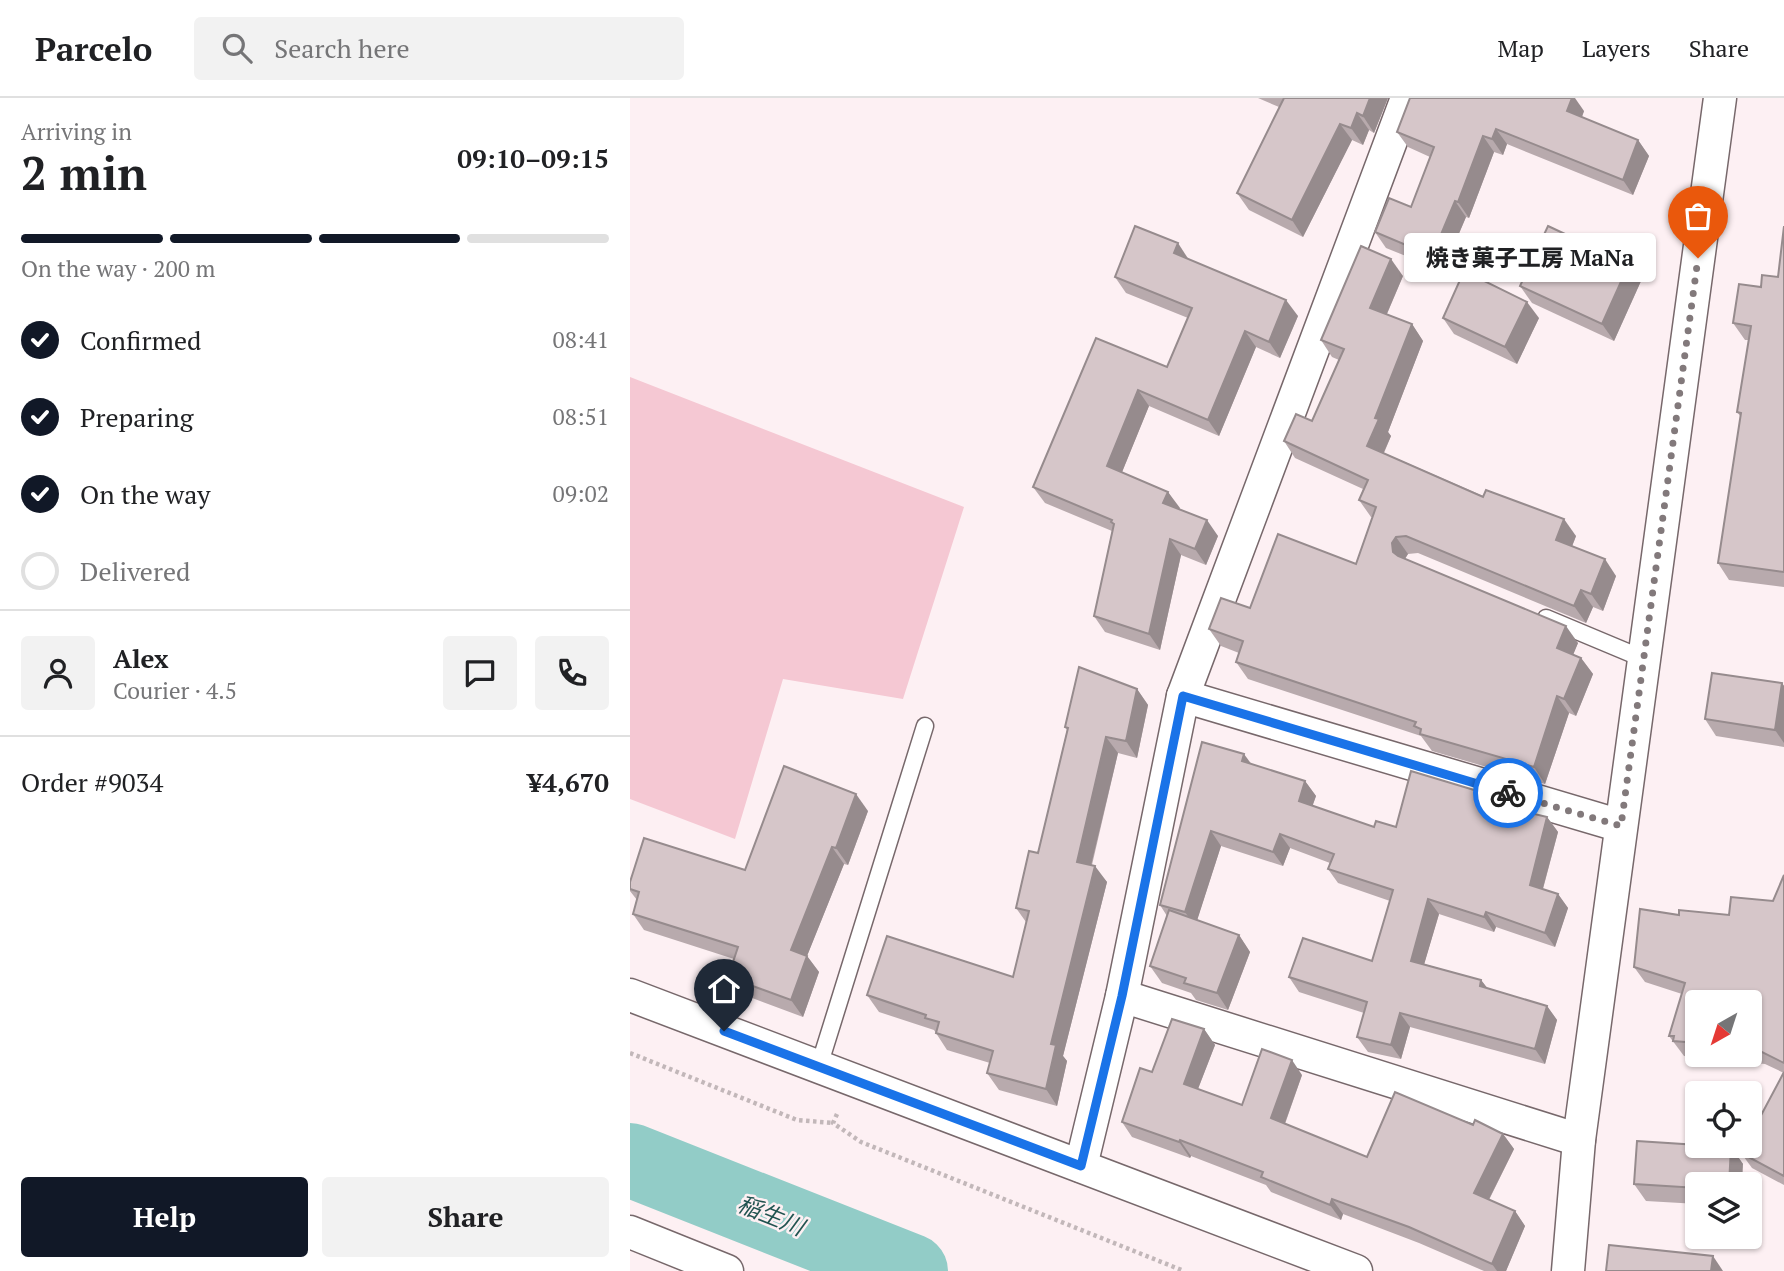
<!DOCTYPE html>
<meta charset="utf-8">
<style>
:root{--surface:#fff;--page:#f2f2f2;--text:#202124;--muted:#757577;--line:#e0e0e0;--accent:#111827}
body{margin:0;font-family:"PT Serif","Noto Sans JP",serif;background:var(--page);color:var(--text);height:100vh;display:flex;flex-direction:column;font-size:26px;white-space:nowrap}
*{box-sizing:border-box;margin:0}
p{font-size:23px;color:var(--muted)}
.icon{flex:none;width:38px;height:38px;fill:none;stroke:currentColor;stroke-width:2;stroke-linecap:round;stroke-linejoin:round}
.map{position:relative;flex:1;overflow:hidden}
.panel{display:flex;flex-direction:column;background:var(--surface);width:630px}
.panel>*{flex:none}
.needle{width:46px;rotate:219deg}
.controls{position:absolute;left:1055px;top:892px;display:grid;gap:14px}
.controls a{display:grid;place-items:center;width:77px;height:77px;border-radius:7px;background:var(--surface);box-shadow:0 2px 5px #0004;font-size:35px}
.pin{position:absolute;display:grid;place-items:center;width:60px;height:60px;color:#fff;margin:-72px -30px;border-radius:50% 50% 50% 0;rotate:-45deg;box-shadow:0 0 7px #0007}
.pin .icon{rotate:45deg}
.courier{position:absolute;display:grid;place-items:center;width:70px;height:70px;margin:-35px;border:5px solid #1a73e8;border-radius:50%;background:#fff;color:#222;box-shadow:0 2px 9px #0007}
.bubble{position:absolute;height:49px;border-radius:7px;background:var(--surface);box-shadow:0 2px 5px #0004;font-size:23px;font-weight:800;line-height:49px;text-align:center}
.headline em{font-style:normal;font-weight:800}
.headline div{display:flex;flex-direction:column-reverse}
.headline{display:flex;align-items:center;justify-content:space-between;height:119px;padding:0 21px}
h1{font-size:46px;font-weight:800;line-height:52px}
.bar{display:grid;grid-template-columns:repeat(4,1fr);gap:10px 7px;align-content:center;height:84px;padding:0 21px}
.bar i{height:9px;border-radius:5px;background:var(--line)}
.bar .active{background:var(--accent)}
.bar p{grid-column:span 4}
.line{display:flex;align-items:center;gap:18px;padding:0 21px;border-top:2px solid var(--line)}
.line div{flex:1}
.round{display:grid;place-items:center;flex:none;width:74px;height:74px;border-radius:7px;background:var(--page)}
ol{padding:0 21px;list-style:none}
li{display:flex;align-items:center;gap:21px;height:77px}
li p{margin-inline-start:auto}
li .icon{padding:7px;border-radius:50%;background:var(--accent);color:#fff;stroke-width:4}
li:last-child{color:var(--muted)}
li i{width:38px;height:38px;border:4px solid var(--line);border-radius:50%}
.cta{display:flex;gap:14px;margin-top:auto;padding:14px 21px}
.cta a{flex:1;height:80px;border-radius:7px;background:var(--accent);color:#fff;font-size:28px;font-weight:800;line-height:80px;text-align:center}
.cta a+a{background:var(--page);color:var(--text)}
header{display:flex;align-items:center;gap:42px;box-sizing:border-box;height:98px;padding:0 35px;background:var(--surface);border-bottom:2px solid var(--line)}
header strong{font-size:33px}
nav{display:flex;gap:38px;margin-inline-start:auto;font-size:24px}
.search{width:490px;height:63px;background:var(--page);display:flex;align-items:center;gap:18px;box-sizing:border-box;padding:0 24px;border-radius:7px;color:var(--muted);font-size:26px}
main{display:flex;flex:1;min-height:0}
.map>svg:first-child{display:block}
.green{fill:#f5c8d3}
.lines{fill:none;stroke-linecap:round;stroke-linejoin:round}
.river{stroke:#92ccc7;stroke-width:74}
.service-casing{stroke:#77686b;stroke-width:19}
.minor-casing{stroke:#77686b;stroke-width:35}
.path{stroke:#c2b7b9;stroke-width:4.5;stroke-dasharray:3.5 3.5;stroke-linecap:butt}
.service{stroke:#fff;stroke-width:16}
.minor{stroke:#fff;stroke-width:32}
.wall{fill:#b8aaad;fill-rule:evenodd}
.shaded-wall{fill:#968b8d}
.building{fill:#d6c6c9;stroke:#968b8d;stroke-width:2}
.done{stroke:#82797b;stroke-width:7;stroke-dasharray:0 12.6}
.route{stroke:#1a73e8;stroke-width:9}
.labels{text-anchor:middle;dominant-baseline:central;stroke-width:5;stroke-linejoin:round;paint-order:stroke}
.water-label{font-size:23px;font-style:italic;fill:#225451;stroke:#fdf0f3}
</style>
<header>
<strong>Parcelo</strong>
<div class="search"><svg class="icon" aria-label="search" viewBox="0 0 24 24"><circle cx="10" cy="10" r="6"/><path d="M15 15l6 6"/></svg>Search here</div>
<nav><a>Map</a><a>Layers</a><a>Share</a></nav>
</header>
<main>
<section class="panel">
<div class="headline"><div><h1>2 min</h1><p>Arriving in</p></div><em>09:10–09:15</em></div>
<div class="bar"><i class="active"></i><i class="active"></i><i class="active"></i><i></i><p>On the way · 200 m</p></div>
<ol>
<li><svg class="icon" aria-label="check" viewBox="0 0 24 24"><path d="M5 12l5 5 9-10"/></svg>Confirmed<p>08:41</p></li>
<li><svg class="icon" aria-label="check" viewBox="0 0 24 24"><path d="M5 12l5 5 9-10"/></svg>Preparing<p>08:51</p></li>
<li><svg class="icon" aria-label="check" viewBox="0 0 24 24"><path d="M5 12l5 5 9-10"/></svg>On the way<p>09:02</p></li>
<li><i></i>Delivered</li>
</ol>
<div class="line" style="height:126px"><a class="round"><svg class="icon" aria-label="person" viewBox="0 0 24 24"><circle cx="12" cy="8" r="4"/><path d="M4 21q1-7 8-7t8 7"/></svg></a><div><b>Alex</b><p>Courier · 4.5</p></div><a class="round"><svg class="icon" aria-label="chat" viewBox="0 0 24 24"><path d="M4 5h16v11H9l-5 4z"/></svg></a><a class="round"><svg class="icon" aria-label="phone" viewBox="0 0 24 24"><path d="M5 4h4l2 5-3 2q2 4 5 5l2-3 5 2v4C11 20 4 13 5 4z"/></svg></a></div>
<div class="line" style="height:91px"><div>Order #9034</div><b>¥4,670</b></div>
<div class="cta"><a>Help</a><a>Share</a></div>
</section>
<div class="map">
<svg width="1154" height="1173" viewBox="0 0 1154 1173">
<rect width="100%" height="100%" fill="#fdf0f3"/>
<path class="green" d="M0,279L334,409L273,601L153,581L105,741L0,701Z"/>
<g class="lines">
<path class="river" d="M0,1062L281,1173"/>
<defs>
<g id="service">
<path d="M916,520L1014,561"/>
<path d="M189,968L295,628"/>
</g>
<g id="minor">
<path d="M553,598L991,728"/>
<path d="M0,897L726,1173"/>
<path d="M492,898L949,1042"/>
<path d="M451,1068L492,898L553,598L777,0"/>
<path d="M0,1134L97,1173"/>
<path d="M938,1173L949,1042L1090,0"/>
</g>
</defs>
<use href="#service" class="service-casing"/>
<use href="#minor" class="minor-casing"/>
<g class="path">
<path d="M0,955L167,1022L203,1025"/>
<path d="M207,1016L203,1025L231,1044L554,1173"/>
</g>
<use href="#service" class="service"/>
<use href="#minor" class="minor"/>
</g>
<g class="wall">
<path d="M628,0H758L744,35L739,32L733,47L722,42L673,139L619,112L607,95L649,9Z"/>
<path d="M954,13L952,19L1008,42L1019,58L1003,97L877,46L873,57L864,54L839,120L836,119L813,173L756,150L745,134L781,109L800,59L778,49L767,34Z"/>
<path d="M1154,128V489L1099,482L1088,465L1111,319L1107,314L1119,242H1115L1103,225L1131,189L1148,179Z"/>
<path d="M559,162L668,218L650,260L626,249L589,338L519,308L492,374L538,394L549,411L588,438L576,467L551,457L530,552L475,534L464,518L482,433L415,405L403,389L466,240L537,269L558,220L496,195L485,179Z"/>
<path d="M999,166L1011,183L984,243L902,205L890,188Z"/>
<path d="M773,178L757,216L782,226L793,243L758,334L761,338L754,355L946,438L942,448L986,478L973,513L963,509L956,525L788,455L778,456L775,461L948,545L943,556L951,560L963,576L946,618L939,615L915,686L802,653L791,638L618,581L606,564L609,555L591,548L579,531L620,510L726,466L743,419H741L729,402L733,391L665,360L654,343L682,323L709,262L702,259L691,242Z"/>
<path d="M813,220H909L887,266L824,236Z"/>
<path d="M1152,585L1154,588V649L1086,638L1075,621Z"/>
<path d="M507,591L518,607L507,660L488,655L462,767L477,784L433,958L437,963L427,1008L369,992L357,975L360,965L317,952L304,932L249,914L237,897L383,879L396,824L386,810L408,755L437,632L435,629Z"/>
<path d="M621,666L675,683L686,698L682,708L744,729H766L899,714L917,719L928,734L913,791L928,796L938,810L925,849L866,829L864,834L809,816L794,866L851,882L857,890L917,908L927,922L915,966L780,929L771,961L738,954L727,939L734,915L669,894L659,879L742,863L760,803L708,785L698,771L700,765L660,750L653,768L591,748L567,822L609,837L620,854L598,912L566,902L561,895L532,885L520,868L537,818L530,807Z"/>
<path d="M238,713L218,767L214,766L177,858L189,874L173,919L109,895L98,879L104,861L14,832L3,816L7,802L0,793V784L115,772Z"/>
<path d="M1154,777V1087L1122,1070L1111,1055L1154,975L1135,966L1054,958L1039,938L1052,896L1015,884L1004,869L1049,817H1099L1143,803ZM1068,905H1120V957H1068Z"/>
<path d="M574,931L585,947L568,991L612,1007L672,977L655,1026L737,1059L843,1027L873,1036L884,1051L859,1102L885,1113L895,1128L876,1173H854L789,1145L713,1116L711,1122L641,1094L636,1087L561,1058L560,1060L502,1039L492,1024L522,974Z"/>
<path d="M1101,1049L1113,1066L1068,1087V1106L1016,1103L1004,1086Z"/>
</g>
<g class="shaded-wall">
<path d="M740,0H758L744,35L733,18Z"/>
<path d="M942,0H945L954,13L948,29L937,13Z"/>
<path d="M727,15L739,32L733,47L721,30Z"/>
<path d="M710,26L722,42L673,139L662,122Z"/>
<path d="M866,31L877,46L873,57L862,41Z"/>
<path d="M853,38L864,54L839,120L828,104Z"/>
<path d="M1008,42L1019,58L1003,97L993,82Z"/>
<path d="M825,103L836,119L813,173L802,158Z"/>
<path d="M548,145L559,162L544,155Z"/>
<path d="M761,161L773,178L752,227L740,210Z"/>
<path d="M999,166L1011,183L984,243L972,226Z"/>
<path d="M656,202L668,218L650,260L639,244Z"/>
<path d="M897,204L909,220L887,266L875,249Z"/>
<path d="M782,226L793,243L758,334L761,338L749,365L737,348L745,320Z"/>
<path d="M615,233L626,249L589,338L578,322Z"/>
<path d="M508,292L519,308L488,384L477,368Z"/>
<path d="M538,394L550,410L545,421L533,405Z"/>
<path d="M934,421L946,438L938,459L926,442Z"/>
<path d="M577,422L588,438L576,467L565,451Z"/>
<path d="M766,439L778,456L774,462L763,454L762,445Z"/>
<path d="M540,441L551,457L530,552L519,536Z"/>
<path d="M975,461L986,478L973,513L961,496Z"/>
<path d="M951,492L963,509L956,525L944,508Z"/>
<path d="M936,528L948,545L939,567L927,550Z"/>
<path d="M951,560L963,576L946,618L934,601Z"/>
<path d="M1152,585L1154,588V645L1145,632Z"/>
<path d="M507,591L518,607L507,660L496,643Z"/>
<path d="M927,598L939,615L915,686L904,669Z"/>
<path d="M476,639L488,655L458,780L447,764Z"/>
<path d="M614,656L625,671L612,663Z"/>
<path d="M675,683L686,698L679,718L669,703Z"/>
<path d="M226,696L238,713L218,767L206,750Z"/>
<path d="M894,707L904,721L892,713Z"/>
<path d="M917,719L928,734L910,801L900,787Z"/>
<path d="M581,733L591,748L565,829L555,814Z"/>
<path d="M650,736L660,750L653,768L643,754Z"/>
<path d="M202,749L214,766L177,858L189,874L173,919L161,902V852Z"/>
<path d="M465,768L477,784L433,958L437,963L427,1008L416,991L421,946Z"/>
<path d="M928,796L938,810L925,849L915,835Z"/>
<path d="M798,801L809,816L791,877L781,863Z"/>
<path d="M856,814L866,829L864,834L854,819Z"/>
<path d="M609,837L620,854L598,912L587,895Z"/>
<path d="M851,882L862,896L850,888Z"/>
<path d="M917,908L927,922L915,966L905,951Z"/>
<path d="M770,915L780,929L771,961L761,947Z"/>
<path d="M574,931L585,947L564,1001L554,986Z"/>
<path d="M662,962L672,977L651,1036L641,1020Z"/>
<path d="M873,1036L884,1051L854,1111L844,1095Z"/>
<path d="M550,1042L561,1058L560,1060L549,1044Z"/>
<path d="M1101,1049L1113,1066L1112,1087H1099Z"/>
<path d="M702,1101L713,1116L711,1122L700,1107Z"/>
<path d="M885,1113L895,1128L876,1173H867L862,1166Z"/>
<path d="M1083,1158L1093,1173H1081Z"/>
</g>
<g class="building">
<path d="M654,0H740L733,18L727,15L721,30L710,26L662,122L607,95Z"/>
<path d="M780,0H942L937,13L1008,42L993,82L866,31L862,41L853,38L828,104L825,103L802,158L745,134L759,100L781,109L804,49L767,34Z"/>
<path d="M505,128L548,145L544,155L656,202L639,244L615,233L578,322L508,292L477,368L538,394L533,405L577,422L565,451L540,441L519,536L464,518L484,426L481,424L482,422L403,389L466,240L537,269L562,210L485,179Z"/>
<path d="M918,128L999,166L972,226L890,188Z"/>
<path d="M1154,128V474L1088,465L1111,315L1107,314L1121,228L1103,225L1109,186L1131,189L1132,177L1148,179Z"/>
<path d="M731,148L761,161L740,210L782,226L745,320L749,321L737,348L853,399L856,392L934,421L926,442L975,461L961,496L951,492L944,508L776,438L766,439L762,445L763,454L768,458L936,528L927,550L951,560L934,601L927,598L904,669L790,636L791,631L784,628L786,624L606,564L613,543L579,531L591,500L620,510L648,436L726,466L746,409L729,402L738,382L654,343L666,316L682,323L714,251L691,242Z"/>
<path d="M834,173L897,204L875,249L813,220Z"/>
<path d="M449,569L507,591L496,643L476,639L447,764L465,768L421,946L426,947L416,991L357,975L363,953L306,935L309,924L295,920L296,917L237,897L257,838L383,879L399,813L386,810L399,753L408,755L438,630L435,629Z"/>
<path d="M1082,575L1152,585L1145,632L1075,621Z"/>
<path d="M572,644L614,656L612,663L675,683L669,703L744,729L746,723L766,729L781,673L894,707L892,713L917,719L900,787L928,796L915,835L856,814L854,819L798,801L781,863L851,882L850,888L917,908L905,951L770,915L761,947L727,939L737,904L659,879L673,840L742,863L763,792L698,771L704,756L650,736L643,754L581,733L555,814L530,807Z"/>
<path d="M154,668L226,696L206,750L202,749L161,852L177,858L161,902L98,879L108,849L3,816L9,794L0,791V784L14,740L115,772Z"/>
<path d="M1154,777V965L1124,950H1120V905H1068V945L1043,943L1044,938H1039L1055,885L1004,869L1010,811L1049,817V812L1099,817L1101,799L1143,803Z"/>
<path d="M539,812L609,837L587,895L554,885L556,880L520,868Z"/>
<path d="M542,921L574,931L554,986L612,1007L632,951L662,962L641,1020L737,1059L765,994L843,1027L845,1022L873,1036L844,1095L885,1113L862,1166L779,1129L702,1101L700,1107L631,1079L633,1074L550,1042L549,1044L492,1024L510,970L522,974Z"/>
<path d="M1154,974V1078L1111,1055L1114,1048H1120V1038Z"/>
<path d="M1007,1043L1068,1047V1048L1101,1049L1099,1087H1068V1090L1004,1086Z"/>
<path d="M979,1147L1083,1158L1081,1173H976Z"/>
</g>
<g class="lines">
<path class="done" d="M878,695L991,728L1068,160"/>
<path class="route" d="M94,933L451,1068L492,898L553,598L878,695"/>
</g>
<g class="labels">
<g class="water-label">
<text transform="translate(141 1117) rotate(22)">稲生川</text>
</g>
</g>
</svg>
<div class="controls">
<a><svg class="needle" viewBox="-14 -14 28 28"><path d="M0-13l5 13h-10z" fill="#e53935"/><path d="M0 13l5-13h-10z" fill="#757577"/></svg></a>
<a><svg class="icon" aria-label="locate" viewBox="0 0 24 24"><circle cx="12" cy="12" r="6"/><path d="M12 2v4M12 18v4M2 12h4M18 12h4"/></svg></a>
<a><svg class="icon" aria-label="layers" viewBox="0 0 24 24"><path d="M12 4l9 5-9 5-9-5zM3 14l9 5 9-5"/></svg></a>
</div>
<div class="pin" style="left:1068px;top:160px;background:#ea580c"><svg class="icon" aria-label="bag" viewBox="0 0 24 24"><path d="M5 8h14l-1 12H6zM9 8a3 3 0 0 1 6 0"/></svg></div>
<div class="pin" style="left:94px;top:933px;background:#1f2937"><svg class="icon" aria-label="home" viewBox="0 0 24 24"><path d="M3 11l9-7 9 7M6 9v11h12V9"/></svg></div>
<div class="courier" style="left:878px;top:695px"><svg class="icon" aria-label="bike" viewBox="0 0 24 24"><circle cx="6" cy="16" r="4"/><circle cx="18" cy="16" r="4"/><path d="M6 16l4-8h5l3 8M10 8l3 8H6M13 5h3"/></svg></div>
<div class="bubble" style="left:774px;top:135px;width:252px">焼き菓子工房 MaNa</div>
</div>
</main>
